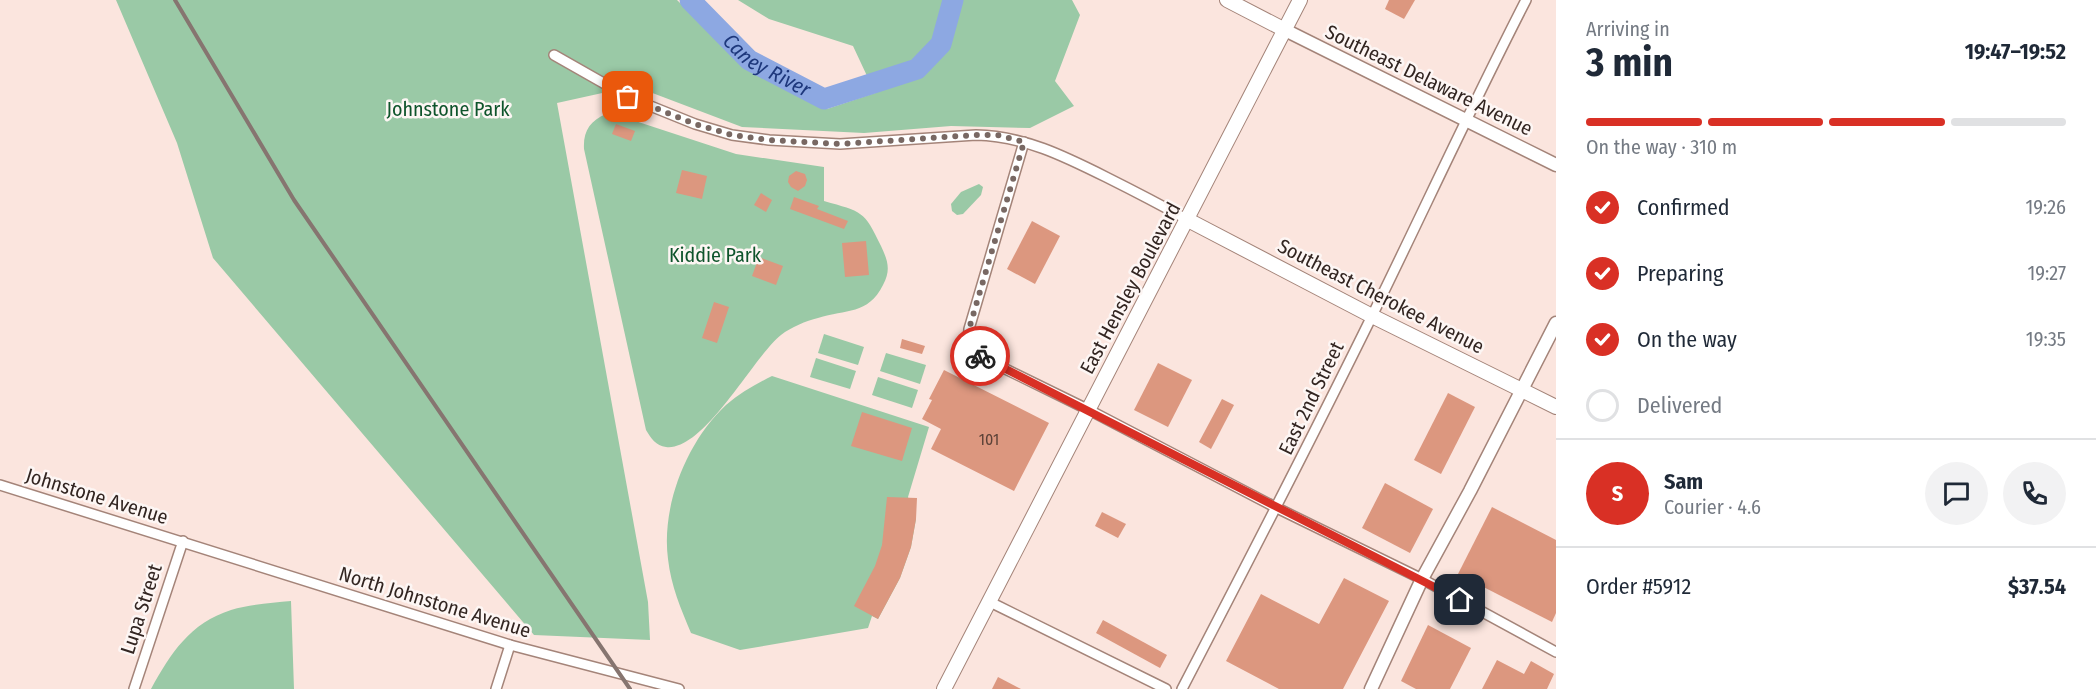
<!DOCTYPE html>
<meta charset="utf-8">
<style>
:root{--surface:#fff;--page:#f2f2f3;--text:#1f2937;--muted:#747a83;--line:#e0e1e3;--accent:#d93025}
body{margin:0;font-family:"Fira Sans Condensed",sans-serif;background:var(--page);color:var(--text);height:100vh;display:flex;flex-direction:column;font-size:22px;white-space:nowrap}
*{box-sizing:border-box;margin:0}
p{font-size:20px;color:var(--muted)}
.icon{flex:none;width:33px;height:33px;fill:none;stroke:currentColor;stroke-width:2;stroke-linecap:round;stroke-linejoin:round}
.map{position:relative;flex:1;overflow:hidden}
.details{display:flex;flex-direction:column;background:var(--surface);width:540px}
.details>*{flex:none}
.pin{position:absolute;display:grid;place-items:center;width:51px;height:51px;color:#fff;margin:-26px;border-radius:12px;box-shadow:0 3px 9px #0006}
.courier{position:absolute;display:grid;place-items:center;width:60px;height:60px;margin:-30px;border:4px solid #d93025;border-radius:50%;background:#fff;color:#222;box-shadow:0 2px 8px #0007}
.head em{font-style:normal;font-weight:700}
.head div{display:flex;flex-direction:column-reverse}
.head{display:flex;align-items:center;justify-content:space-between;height:102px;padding:0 30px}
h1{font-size:39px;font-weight:700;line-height:45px}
.bar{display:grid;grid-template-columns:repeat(4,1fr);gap:9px 6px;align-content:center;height:72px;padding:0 30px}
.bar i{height:8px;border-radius:4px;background:var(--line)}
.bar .selected{background:var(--accent)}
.bar p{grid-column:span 4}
.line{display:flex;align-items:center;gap:15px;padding:0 30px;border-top:2px solid var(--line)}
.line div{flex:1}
.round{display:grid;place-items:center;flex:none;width:63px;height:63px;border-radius:32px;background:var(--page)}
ol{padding:0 30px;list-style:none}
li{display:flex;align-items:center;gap:18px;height:66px}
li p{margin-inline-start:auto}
li .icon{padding:6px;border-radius:50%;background:var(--accent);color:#fff;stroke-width:4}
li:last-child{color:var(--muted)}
li i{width:33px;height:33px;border:3px solid var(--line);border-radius:50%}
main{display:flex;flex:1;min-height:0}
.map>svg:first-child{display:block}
.green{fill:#9ac9a6}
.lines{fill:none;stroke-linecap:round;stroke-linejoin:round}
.river{stroke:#8da8e2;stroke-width:21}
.building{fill:#dc977f}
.minor-casing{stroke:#a48479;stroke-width:12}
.tertiary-casing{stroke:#a48479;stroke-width:15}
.secondary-casing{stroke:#a48479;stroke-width:16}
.minor{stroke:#fff;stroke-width:9}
.tertiary{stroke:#fff;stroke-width:12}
.secondary{stroke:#fff;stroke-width:14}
.rail{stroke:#867570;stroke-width:4}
.done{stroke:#786863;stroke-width:6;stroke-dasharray:0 10.8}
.route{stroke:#d93025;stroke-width:8}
.labels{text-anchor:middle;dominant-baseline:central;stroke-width:5;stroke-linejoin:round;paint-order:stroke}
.number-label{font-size:16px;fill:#5c4238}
.street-label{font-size:20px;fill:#322521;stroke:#fdf6f4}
.park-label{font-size:20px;fill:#0e542b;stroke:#fdf6f4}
.water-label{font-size:21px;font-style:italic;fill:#1e387c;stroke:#fdf6f4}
</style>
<main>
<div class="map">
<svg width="1556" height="689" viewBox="0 0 1556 689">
<rect width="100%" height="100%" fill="#fbe5de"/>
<g class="green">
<path d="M116,0H677L749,71L827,109L875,93L853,46L769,19L738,0H1072L1080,15L1055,81L1074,106L1030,128L951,126L864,133L742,127L634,86L557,103L648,602L650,640L534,635L213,258L177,143Z"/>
<path d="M606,114L617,115L736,154L824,167V201C862,212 864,210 881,246C888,261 891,270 883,285C868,315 846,309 818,318C806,321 791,327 781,335C754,356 704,452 666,447C656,446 651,438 646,430L584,149C583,131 590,121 606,114Z"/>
<path d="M979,184L983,187L981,195L963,214L957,215L952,211L951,204L961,192Z"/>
<path d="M824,334L864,347L858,365L818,353Z"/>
<path d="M886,353L926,365L920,384L880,371Z"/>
<path d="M816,358L856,371L850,389L810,377Z"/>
<path d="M772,376L929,427L908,497L916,519L911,547L900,578L878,619L872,616L868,628L740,650L691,633C681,609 671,586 668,559C661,506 687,441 726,405C740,393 756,384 772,376Z"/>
<path d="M878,377L918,390L912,408L872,395Z"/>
<path d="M291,601L294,689H151C171,653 190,623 231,610C250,604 272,603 291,601Z"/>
</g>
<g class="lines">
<path class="river" id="s1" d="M690,0L749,60L824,99L917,69L941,44L953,0"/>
</g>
<g class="building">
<path d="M1389,0H1415L1404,19L1385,9Z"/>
<path d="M616,124L635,131L631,141L612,134Z"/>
<path d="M682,170L707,176L702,199L676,193Z"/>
<path d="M796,171L805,174L807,180L805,186L798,191L791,187L788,182L789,176Z"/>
<path d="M761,193L772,200L766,212L754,205Z"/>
<path d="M794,197L819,206L817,209L848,221L844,229L790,209Z"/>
<path d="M1032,221L1060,236L1035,284L1007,269Z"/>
<path d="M866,241L869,275L845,277L842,243Z"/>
<path d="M759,257L783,266L776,285L752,276Z"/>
<path d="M714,302L729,307L717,343L702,338Z"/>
<path d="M902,339L925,346L922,354L900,348Z"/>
<path d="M1158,363L1192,380L1168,427L1134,410Z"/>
<path d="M944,370L1049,423L1014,491L931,449L941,429L922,419L932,400L929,399Z"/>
<path d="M1448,393L1475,407L1441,474L1414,460Z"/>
<path d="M1222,399L1234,405L1211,449L1199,442Z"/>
<path d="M862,412L912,428L902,461L851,446Z"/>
<path d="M1385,483L1433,509L1410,553L1362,528Z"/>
<path d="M887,497L917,498L916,519L911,547L900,578L878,619L854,606L875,566L882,545Z"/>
<path d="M1492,507L1556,540V613L1552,622L1458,574Z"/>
<path d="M1102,512L1126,524L1118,538L1095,526Z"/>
<path d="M1344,578L1389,601L1343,689H1279L1226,661L1261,594L1319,624Z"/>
<path d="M1103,620L1167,655L1160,668L1096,633Z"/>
<path d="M1428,625L1471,648L1450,689H1416L1401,681Z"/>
<path d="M1497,660L1524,674L1531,661L1554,674L1547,689H1482Z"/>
<path d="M998,677L1021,689H992Z"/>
</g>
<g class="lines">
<defs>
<g id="minor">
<path d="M554,55L628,97L695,124L732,135L769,140L840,144L976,135C1024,136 1064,156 1106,177C1134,191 1161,205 1188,220"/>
<path d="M1024,142L969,329C968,343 969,348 981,357L1089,410L1277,508L1422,579L1556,652"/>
<path d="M0,485L510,645L679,689"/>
<path d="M990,602L1166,689"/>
<path d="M134,689L183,541"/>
<path d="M496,689L510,645"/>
<path d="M1182,689C1246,566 1310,442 1371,318C1423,212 1472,105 1526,0"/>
</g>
<g id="tertiary">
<path d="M1285,30L1556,165"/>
<path d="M1371,689L1422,579L1470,491L1556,323"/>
</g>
<g id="secondary">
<path d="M1227,0L1285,30"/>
<path d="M1188,220L1372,316L1556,407"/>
<path d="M944,689L1300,0"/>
</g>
</defs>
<use href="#minor" class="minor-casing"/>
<use href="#tertiary" class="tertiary-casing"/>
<use href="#secondary" class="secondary-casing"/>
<use href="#minor" class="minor"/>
<use href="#tertiary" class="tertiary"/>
<use href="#secondary" class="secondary"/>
<path class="rail" d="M175,0L294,200L630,689"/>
</g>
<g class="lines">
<path class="done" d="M628,97L695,124L732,135L769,140L840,144L976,135H997L1024,142L969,329C968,342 969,348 980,356"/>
<path class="route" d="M980,356L1460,600"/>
</g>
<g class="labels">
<g class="number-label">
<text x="989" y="439">101</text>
</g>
<g class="street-label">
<text transform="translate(1429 80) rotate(26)">Southeast Delaware Avenue</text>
<text transform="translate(1130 288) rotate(-62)">East Hensley Boulevard</text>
<text transform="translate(1381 296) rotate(27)">Southeast Cherokee Avenue</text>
<text transform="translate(1311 398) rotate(-64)">East 2nd Street</text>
<text transform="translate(97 496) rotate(17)">Johnstone Avenue</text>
<text transform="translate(435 602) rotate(17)">North Johnstone Avenue</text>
<text transform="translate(141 609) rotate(-72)">Lupa Street</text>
</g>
<g class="park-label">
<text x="448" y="109">Johnstone Park</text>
<text x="715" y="255">Kiddie Park</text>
</g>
<g class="water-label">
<text stroke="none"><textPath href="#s1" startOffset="102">Caney River</textPath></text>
</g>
</g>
</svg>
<div class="pin" style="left:628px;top:97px;background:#ea580c"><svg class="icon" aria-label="bag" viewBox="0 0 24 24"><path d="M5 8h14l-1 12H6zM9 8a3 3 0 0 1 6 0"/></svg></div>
<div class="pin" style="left:1460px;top:600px;background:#1f2937"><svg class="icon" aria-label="home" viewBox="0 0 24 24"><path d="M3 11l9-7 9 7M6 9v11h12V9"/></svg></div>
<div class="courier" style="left:980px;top:356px"><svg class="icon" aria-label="bike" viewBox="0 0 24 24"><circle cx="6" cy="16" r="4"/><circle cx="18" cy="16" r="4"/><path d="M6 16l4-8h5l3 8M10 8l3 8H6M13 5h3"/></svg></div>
</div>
<section class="details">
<div class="head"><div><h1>3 min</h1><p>Arriving in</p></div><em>19:47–19:52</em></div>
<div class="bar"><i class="selected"></i><i class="selected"></i><i class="selected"></i><i></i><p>On the way · 310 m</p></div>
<ol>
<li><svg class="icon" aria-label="check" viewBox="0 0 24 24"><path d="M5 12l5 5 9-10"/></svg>Confirmed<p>19:26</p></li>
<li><svg class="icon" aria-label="check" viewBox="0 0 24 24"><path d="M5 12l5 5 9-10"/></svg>Preparing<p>19:27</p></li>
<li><svg class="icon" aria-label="check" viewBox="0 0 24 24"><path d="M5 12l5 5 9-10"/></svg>On the way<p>19:35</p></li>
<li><i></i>Delivered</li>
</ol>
<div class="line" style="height:108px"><b class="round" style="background:var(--accent);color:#fff">S</b><div><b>Sam</b><p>Courier · 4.6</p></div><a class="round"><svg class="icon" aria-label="chat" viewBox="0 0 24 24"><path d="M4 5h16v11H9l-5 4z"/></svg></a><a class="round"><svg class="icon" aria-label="phone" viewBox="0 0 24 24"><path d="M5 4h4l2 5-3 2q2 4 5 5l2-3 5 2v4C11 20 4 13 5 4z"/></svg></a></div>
<div class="line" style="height:78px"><div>Order #5912</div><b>$37.54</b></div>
</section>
</main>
